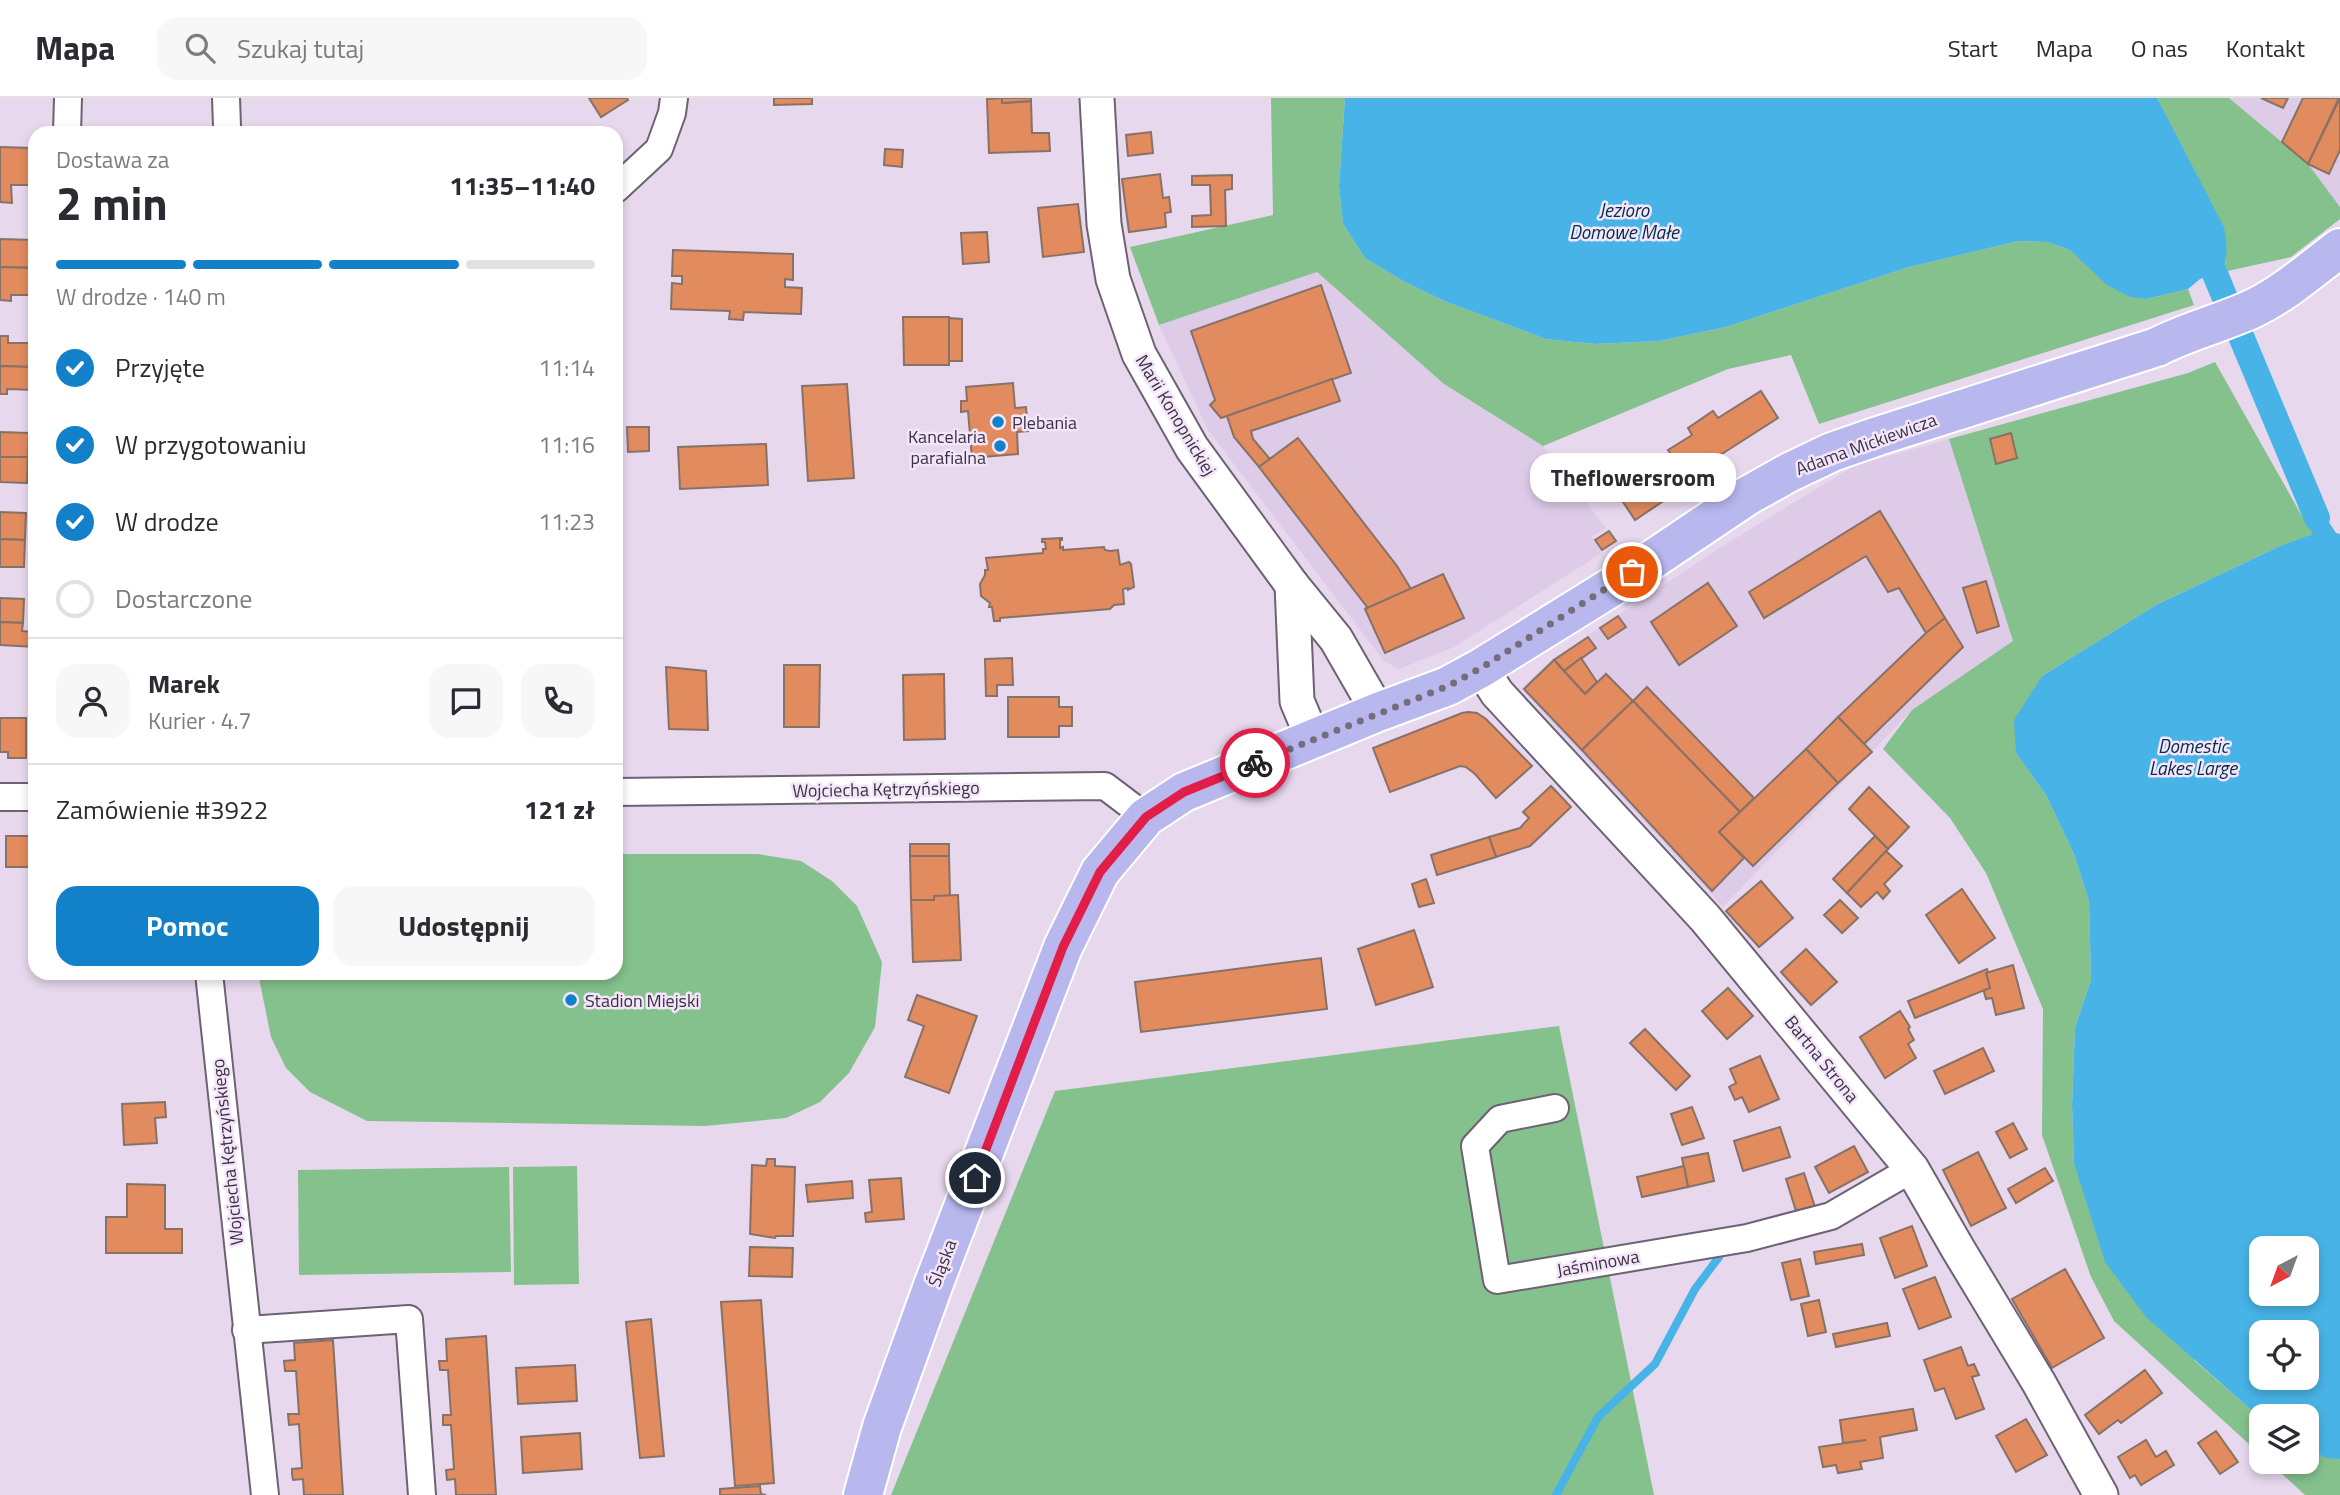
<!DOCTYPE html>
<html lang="pl">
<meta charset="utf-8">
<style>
:root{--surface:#fff;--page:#f7f7f7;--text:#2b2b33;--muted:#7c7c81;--line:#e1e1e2;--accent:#1380ca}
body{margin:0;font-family:"Titillium Web",sans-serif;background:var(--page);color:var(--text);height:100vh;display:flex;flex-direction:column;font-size:26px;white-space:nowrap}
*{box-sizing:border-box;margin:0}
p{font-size:23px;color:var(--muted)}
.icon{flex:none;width:38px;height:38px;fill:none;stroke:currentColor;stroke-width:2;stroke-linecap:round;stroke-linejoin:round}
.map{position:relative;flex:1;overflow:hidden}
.details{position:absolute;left:28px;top:28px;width:595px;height:854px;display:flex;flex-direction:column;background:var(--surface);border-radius:21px;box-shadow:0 4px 10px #0003}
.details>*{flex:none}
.needle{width:46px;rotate:221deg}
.buttons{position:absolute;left:2249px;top:1138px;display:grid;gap:14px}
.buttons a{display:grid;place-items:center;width:70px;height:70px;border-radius:14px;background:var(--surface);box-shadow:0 4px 10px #0003;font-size:35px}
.pin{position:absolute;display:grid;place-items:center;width:60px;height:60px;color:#fff;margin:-30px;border:4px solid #fff;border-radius:50%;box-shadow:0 2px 7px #0007}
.courier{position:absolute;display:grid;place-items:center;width:70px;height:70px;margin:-35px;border:5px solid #e11d48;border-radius:50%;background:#fff;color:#222;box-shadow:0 2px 9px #0007}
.bubble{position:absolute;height:49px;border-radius:21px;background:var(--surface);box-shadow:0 4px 10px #0003;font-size:23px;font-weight:700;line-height:49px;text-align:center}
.head em{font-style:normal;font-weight:700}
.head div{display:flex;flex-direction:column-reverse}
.head{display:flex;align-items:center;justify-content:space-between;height:119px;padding:0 28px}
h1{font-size:46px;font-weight:700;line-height:52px}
.bar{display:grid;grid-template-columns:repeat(4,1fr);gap:10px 7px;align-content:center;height:84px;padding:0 28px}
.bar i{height:9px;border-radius:5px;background:var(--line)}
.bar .on{background:var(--accent)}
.bar p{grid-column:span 4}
.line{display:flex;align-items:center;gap:18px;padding:0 28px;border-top:2px solid var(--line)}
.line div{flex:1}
.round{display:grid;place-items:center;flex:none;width:74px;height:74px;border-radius:21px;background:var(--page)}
ol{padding:0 28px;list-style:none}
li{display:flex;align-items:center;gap:21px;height:77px}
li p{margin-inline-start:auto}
li .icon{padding:7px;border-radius:50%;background:var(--accent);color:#fff;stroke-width:4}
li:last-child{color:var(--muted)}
li i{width:38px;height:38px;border:4px solid var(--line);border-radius:50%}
.primary-button{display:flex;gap:14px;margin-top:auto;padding:14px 28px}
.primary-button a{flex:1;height:80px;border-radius:21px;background:var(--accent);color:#fff;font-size:28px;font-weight:700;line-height:80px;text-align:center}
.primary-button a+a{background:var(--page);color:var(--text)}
header{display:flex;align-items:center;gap:42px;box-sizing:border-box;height:98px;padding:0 35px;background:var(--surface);border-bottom:2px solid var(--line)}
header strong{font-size:33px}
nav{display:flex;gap:38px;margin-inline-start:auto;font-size:24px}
.search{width:490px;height:63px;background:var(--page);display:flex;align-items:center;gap:18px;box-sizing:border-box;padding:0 24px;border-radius:21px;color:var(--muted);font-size:26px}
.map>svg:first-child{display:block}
.built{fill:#decbe8}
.green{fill:#85c18d}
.water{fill:#48b3e6;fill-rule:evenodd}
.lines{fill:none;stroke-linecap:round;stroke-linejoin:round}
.stream{stroke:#48b3e6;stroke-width:8}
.canal{stroke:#48b3e6;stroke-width:26}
.building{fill:#e18b5e;stroke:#887166;stroke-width:2}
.minor-casing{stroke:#6d6174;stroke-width:30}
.tertiary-casing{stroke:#6d6174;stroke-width:37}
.primary-casing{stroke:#fff;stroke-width:42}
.minor{stroke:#fff;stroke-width:26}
.tertiary{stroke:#fff;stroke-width:33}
.primary{stroke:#b8b8ef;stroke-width:38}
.done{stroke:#766d7a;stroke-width:7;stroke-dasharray:0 12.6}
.route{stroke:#e11d48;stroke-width:9}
.poi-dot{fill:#1380ca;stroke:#f4e5fc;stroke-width:2.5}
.labels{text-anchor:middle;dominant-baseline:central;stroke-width:5;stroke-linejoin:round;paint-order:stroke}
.street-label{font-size:18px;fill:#39343c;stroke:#f4e5fc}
.poi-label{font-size:18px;fill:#39343c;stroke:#f4e5fc;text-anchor:start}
.water-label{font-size:19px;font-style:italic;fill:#002e42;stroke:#f4e5fc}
</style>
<header>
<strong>Mapa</strong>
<div class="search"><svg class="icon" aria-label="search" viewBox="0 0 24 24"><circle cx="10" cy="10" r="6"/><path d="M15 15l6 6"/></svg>Szukaj tutaj</div>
<nav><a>Start</a><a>Mapa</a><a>O nas</a><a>Kontakt</a></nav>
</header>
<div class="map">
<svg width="2340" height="1397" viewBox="0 0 2340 1397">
<rect width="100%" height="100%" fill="#e7d8ee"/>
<g class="built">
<path d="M2229,0H2340V109L2308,66Z"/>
<path d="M1317,174L1444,286L1543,348L1606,430L1591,439L1602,455L1454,549L1399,571L1384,563L1208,332L1159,227Z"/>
<path d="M1949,341L2014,543L1912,612L1723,809L1521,591L1551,562L1721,449L1854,368Z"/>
</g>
<g class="green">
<path d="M1271,0H1345L1339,88L1343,126L1365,160L1403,183L1444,203L1546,241L1595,246L1659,243L1726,229L1909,169L2019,143L2047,144L2070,152L2084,164L2147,201L2188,191L2194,207L1819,326L1791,257L1728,271L1543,348L1444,286L1317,174L1159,227L1130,149L1273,117Z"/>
<path d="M2157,0H2229L2308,66L2340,109V121L2291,159L2223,174L2226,163L2188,63Z"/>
<path d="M2215,264L2307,427L2314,436L2280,448L2156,507L2042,578L2016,655L2046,697L2074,756L2089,803L2091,882L2075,930L2072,1007L2074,1065L2195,1263L2261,1320V1357L2114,1223L2091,1179L2042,1037L2043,911L1986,775L1950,720L1883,651L1912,612L2013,543L1949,341L2188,275Z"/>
<path d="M616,756H758L801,763L832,783L857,808L882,864L875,929L849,975L820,1004L786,1020L705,1028L367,1023L310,994L286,970L271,939L258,875H616Z"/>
<path d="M1559,928L1654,1397H891L1055,993Z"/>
<path d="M577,1068L579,1186L514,1187L513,1069Z"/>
<path d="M509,1069L511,1174L299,1177L298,1072Z"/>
<path d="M2307,1348L2321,1356L2340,1360V1397H2305L2268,1363H2306Z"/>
</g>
<g class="water">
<path d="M1345,0H2157L2224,129C2227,146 2228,158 2223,174L2200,181L2188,191L2147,201L2130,199L2107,187L2070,152L2047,144L2019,143L1909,169L1726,229L1659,243L1595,246L1546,241L1444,203L1403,183L1365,160L1343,126L1339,88Z"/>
<path d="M2325,418L2336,435L2340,436V1361L2326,1360L2307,1348L2306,1318H2261V1320L2256,1316L2146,1219L2105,1164L2074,1065L2072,1007L2075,930L2091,882L2089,803L2074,756L2046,697L2016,655L2014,622L2042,578L2156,507L2280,448L2313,436L2307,427ZM2261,1150H2306V1195H2261ZM2261,1234H2306V1279H2261Z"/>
</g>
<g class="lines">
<path class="stream" d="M1556,1397L1598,1319L1655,1266L1695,1191L1719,1159"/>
<path class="canal" d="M2215,176L2317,420"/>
</g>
<g class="building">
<path d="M589,0H627L628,2L601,19Z"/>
<path d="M774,0H812V6L774,7Z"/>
<path d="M1002,0V5L1031,3L1032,35H1049L1050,53L989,55L987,1Z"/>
<path d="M1002,0H1031V3L1002,5Z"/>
<path d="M2261,0H2288L2283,10Z"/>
<path d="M2303,0H2339L2308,66L2282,44Z"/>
<path d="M2340,0V52L2329,76L2308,66Z"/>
<path d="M1151,34L1153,55L1128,58L1126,37Z"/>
<path d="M0,49L33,50L32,87H11L12,105L0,104Z"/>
<path d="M885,51L903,52L902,69L884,67Z"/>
<path d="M1160,76L1163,100L1169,99L1171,114L1165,115L1166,129L1129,134L1122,81Z"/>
<path d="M1232,77V91L1225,92L1226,128L1192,129V118L1211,117L1210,87H1192V78Z"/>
<path d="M1078,106L1084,154L1043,159L1038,110Z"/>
<path d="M987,134L989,164L963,166L961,135Z"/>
<path d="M0,141L34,142L33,170L0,169Z"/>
<path d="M673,152L793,156V182L785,181V189L802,190L801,216L744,214L743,222L729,221L730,213L671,211L672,185L682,186V178H672Z"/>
<path d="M0,169L33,170V197H11V203L0,202Z"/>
<path d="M1321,187L1351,275L1221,320L1210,307L1215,302L1191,233Z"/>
<path d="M903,219H949V267H904Z"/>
<path d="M949,220L962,221V263H949Z"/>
<path d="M0,238H8V245H35V260L31,259V269L0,268Z"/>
<path d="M0,268L31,269L30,277H35V292L7,291V296H0Z"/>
<path d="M1332,281L1340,303L1251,333L1253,341L1270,361L1259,369L1234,339L1227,318Z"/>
<path d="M1013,285L1015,310L1026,309L1028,333L1017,334L1018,356L972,360L968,313L961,314V303H967L966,289Z"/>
<path d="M847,286L854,380L808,383L802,288Z"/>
<path d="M1761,293L1778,320L1686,379L1668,352L1692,337L1688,330L1713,313L1718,320Z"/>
<path d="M627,329H649V353L628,354Z"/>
<path d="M0,334L29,335L28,359H0Z"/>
<path d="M2011,335L2017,360L1996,366L1990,341Z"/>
<path d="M1298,340L1397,468L1411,491L1365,511L1367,509L1259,369Z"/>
<path d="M766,346L768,387L680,391L678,349Z"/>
<path d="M0,359H28L27,385L0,384Z"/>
<path d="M1653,385L1665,402L1635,422L1623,404Z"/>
<path d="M1880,413L1945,520L1926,535L1899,490L1888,494L1866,458L1764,520L1749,494Z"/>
<path d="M0,414L26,415L25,442L0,441Z"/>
<path d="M1609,433L1616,443L1602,452L1595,442Z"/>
<path d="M1062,440V442H1060V450L1063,449V452L1104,449L1105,452L1110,453L1118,452L1120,467L1129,464L1131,466L1134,489L1128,492V490L1123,491L1124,506L1114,507L1110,511L1000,520V523H994L992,509H989L990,505L981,498L980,486L985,477V472H988L986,460L1043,455V451H1046L1045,444H1042V441Z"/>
<path d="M0,441L25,442L24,469H0Z"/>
<path d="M1443,476L1464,520L1385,555L1365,511Z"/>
<path d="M1986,483L1999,528L1977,535L1963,490Z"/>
<path d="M1708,485L1737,528L1679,567L1651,524Z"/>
<path d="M0,500L24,501L23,525L0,524Z"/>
<path d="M1618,518L1626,529L1608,541L1600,530Z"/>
<path d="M1945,520L1963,549L1864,646L1838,619L1926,535Z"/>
<path d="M0,524L23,525L22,533L35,534V549L0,547Z"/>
<path d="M1588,539L1596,550L1564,573L1554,562Z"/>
<path d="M1012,560L1013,587H997V598H986L985,561Z"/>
<path d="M1581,560L1597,584L1585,596L1564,573Z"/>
<path d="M1554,562L1585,596L1606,576L1633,603L1582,652L1524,591Z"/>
<path d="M784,567H820L819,629H784Z"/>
<path d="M666,569L706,573L708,632L669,631Z"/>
<path d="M944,576L945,641L904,642L903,577Z"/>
<path d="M1647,589L1754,700L1740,714L1633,603Z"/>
<path d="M1008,599H1059V609H1072V628H1059V639H1008Z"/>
<path d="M1633,603L1740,714L1719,734L1744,760L1712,793L1582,652Z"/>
<path d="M1468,614L1477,615L1486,621L1532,668L1496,700L1475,676L1466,669L1460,668L1390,694L1373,650L1462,615Z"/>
<path d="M1838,619L1872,654L1838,685L1806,651Z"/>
<path d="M0,620H26V660H8V654H0Z"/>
<path d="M1806,651L1838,685L1753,768L1719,734Z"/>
<path d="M1551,688L1571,709L1530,748L1496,759L1489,739L1520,730L1529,720L1523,714Z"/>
<path d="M1869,689L1909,729L1888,751L1849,711Z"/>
<rect x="6" y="738" width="29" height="31"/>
<path d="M1875,738L1888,751L1847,795L1833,781Z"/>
<path d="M1489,739L1496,759L1437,777L1431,757Z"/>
<rect x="910" y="746" width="39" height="12"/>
<path d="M1886,753L1902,768L1884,786L1890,793L1883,801L1877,794L1861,809L1847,795Z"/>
<path d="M910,758H949L950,798H934V802H911Z"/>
<path d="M1426,781L1434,805L1419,809L1412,786Z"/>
<path d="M1761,783L1793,820L1759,849L1726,813Z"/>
<path d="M1962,791L1995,840L1959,865L1926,817Z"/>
<path d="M958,797L961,862L913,864L911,802H934V798Z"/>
<path d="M1840,802L1858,820L1842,835L1824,817Z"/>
<path d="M1414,832L1433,889L1376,907L1358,851Z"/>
<path d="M1806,851L1837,884L1811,907L1781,874Z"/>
<path d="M1321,860L1327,911L1141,934L1135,884Z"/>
<path d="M2013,867L2024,910L1996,917L1992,900L1986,901L1984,894V892L1990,890L1986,875Z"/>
<path d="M1987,871L1988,874L1986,875L1990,890L1915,920L1908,903Z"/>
<path d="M1728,890L1753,918L1727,941L1702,913Z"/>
<path d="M917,897L977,918L949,995L905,979L924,928L908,922Z"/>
<path d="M1900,913L1910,929L1908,931L1914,942L1908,946L1916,960L1885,980L1860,939Z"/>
<path d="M1645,931L1690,978L1676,992L1630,945Z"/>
<path d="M1983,950L1994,973L1945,996L1934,973Z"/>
<path d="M1760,958L1779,1001L1749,1014L1742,999L1735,1002L1729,989L1736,985L1730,971Z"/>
<path d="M165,1004L166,1019L155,1020L157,1045L124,1047L122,1006Z"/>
<path d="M1692,1009L1704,1040L1682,1047L1671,1016Z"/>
<path d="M2013,1025L2027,1051L2010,1060L1996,1034Z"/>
<path d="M1780,1029L1790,1059L1743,1073L1734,1043Z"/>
<path d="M1854,1048L1868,1074L1829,1095L1815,1069Z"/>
<path d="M1978,1054L2006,1110L1971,1128L1943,1072Z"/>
<path d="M1708,1055L1714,1083L1688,1089L1682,1060Z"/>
<path d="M767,1061H775V1068L795,1069L793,1138H776L775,1140L750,1136L752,1067L766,1068Z"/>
<path d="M1684,1068L1688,1089L1642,1099L1637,1079Z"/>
<path d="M2045,1070L2053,1083L2016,1105L2008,1091Z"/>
<path d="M1804,1075L1815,1109L1796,1113L1786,1081Z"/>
<path d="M901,1080L904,1121L866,1124L865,1115L872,1114L869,1082Z"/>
<path d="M852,1083L853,1100L808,1104L806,1087Z"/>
<path d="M127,1086L165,1087V1131H182V1155H106V1119H127Z"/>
<path d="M1912,1128L1927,1168L1895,1180L1880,1140Z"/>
<path d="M1862,1146L1864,1157L1816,1166L1814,1154Z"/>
<path d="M750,1149L793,1150L792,1179L749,1178Z"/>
<path d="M1800,1161L1809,1198L1791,1202L1782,1165Z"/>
<path d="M2065,1171L2104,1240L2052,1270L2012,1201Z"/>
<path d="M1935,1179L1951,1219L1919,1231L1903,1191Z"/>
<path d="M761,1202L774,1385L735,1388L721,1204Z"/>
<path d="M1819,1202L1826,1234L1808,1238L1801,1206Z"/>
<path d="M651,1221L664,1358L640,1360L626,1224Z"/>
<path d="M1887,1225L1890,1238L1836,1249L1833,1236Z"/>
<path d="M486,1238L496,1397H456L455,1381L447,1382L446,1372L454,1371L451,1327H443V1317H451L448,1272H440L439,1263H447L446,1241Z"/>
<path d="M333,1242L343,1397H304L303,1381L293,1382L292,1376V1371L302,1370L299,1326L289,1327L288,1316H299L296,1273H285L284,1263L295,1262L294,1245Z"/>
<path d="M1961,1249L1968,1268L1974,1266L1979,1277L1972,1279L1984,1311L1956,1321L1944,1290L1935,1293L1924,1262Z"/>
<path d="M575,1267L577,1303L518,1306L516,1270Z"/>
<path d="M2145,1272L2162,1295L2121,1325L2118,1322L2099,1336L2085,1317Z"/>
<path d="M1913,1311L1917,1332L1880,1339L1883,1360L1860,1364L1862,1371L1838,1375L1836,1367L1823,1369L1819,1349L1866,1342L1843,1345L1840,1322Z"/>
<path d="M2026,1321L2047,1357L2016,1374L1996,1338Z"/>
<path d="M2216,1333L2238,1364L2220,1376L2198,1345Z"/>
<path d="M580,1335L582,1371L523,1375L521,1339Z"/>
<path d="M2146,1342L2156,1359L2166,1353L2174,1367L2141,1387L2135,1377L2130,1380L2118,1359Z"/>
<path d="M760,1388L761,1396L766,1397H720V1391Z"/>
</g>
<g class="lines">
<defs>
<g id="minor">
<path d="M226,0L227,28"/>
<path d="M67,35L68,0"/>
<path d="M616,91L659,51L672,15L674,0"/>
<path d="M616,694L1105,688L1146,719"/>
<path d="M0,699H35"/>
<path d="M209,875L265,1397"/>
<path d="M1555,1010L1500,1021L1475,1048L1497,1182L1747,1140L1831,1118L1912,1071"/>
<path d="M246,1232L409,1221L422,1397"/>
</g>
<g id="tertiary">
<path d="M1097,0L1104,126L1113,181L1139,256L1192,350L1292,487L1336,541L1378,614"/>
<path d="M1292,487L1297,603L1313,641"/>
<path d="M1481,570L1497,595L1705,820L1912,1071L1958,1151L2039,1285L2101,1397"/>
</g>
<path id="primary" d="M863,1397L882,1329L934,1185L1063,849L1100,774L1146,719L1184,694L1378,614L1448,588L1481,570L1610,490L1747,398L1790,374L1832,354L1878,338L2157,249C2188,233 2222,225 2254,210C2285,195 2312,171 2340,150"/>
</defs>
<use href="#minor" class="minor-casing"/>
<use href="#tertiary" class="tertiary-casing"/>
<use href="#primary" class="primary-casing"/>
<use href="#minor" class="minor"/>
<use href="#tertiary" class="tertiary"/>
<use href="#primary" class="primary"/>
</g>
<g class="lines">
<path class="done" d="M1255,665L1448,588L1481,570L1632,474"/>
<path class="route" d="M975,1080L1063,849L1100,774L1146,719L1184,694L1255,665"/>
</g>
<g class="poi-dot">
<circle cx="998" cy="324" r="7"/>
<circle cx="1000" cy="348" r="7"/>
<circle cx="571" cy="902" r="7"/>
</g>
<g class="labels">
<g class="street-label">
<text transform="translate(1176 317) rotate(59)">Marii Konopnickiej</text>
<text transform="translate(1866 346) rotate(-20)">Adama Mickiewicza</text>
<text transform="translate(886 691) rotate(-1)">Wojciecha Kętrzyńskiego</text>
<text transform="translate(1822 961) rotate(51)">Bartna Strona</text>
<text transform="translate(227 1054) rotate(-96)">Wojciecha Kętrzyńskiego</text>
<text transform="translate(942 1165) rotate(-69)">Śląska</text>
<text transform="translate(1598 1165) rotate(-10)">Jaśminowa</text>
</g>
<g class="poi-label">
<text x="1012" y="324">Plebania</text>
<text x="986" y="338" text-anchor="end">Kancelaria<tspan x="986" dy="21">parafialna</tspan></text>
<text x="585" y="902">Stadion Miejski</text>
</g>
<g class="water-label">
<text x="1624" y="111">Jezioro<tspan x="1624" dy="22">Domowe Małe</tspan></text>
<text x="2193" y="647">Domestic<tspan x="2193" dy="22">Lakes Large</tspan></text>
</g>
</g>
</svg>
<div class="buttons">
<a><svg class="needle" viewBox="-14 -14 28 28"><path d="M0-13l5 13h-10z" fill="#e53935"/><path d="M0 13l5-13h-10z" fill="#7c7c81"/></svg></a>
<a><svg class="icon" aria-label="locate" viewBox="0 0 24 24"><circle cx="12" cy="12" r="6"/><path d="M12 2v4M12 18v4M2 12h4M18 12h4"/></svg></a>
<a><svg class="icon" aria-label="layers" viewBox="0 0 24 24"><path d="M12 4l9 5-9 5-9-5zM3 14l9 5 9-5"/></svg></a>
</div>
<div class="pin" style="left:1632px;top:474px;background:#ea580c"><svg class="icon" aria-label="bag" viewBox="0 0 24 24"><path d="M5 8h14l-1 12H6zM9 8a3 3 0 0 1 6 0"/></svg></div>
<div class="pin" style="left:975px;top:1080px;background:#1f2937"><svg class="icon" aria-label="home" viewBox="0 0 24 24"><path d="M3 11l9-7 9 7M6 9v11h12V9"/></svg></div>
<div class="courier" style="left:1255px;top:665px"><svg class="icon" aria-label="bike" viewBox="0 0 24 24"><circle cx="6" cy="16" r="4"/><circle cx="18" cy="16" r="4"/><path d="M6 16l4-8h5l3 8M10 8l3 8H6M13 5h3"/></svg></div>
<div class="bubble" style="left:1530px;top:355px;width:206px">Theflowersroom</div>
<section class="details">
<div class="head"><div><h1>2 min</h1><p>Dostawa za</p></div><em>11:35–11:40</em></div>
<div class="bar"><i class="on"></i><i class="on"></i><i class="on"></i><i></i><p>W drodze · 140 m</p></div>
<ol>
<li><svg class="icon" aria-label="check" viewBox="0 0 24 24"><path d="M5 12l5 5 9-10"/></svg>Przyjęte<p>11:14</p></li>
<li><svg class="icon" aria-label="check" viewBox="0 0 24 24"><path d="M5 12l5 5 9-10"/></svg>W przygotowaniu<p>11:16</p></li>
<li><svg class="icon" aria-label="check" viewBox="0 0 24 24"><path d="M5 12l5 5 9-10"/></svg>W drodze<p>11:23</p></li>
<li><i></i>Dostarczone</li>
</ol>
<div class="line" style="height:126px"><a class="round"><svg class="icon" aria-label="person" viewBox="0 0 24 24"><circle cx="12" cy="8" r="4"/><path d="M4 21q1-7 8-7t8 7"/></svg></a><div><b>Marek</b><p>Kurier · 4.7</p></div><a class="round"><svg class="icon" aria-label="chat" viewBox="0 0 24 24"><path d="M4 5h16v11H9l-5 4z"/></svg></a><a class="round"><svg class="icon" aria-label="phone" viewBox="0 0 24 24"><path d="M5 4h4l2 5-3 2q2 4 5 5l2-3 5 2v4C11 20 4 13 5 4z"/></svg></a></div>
<div class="line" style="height:91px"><div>Zamówienie #3922</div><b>121 zł</b></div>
<div class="primary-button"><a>Pomoc</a><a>Udostępnij</a></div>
</section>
</div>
